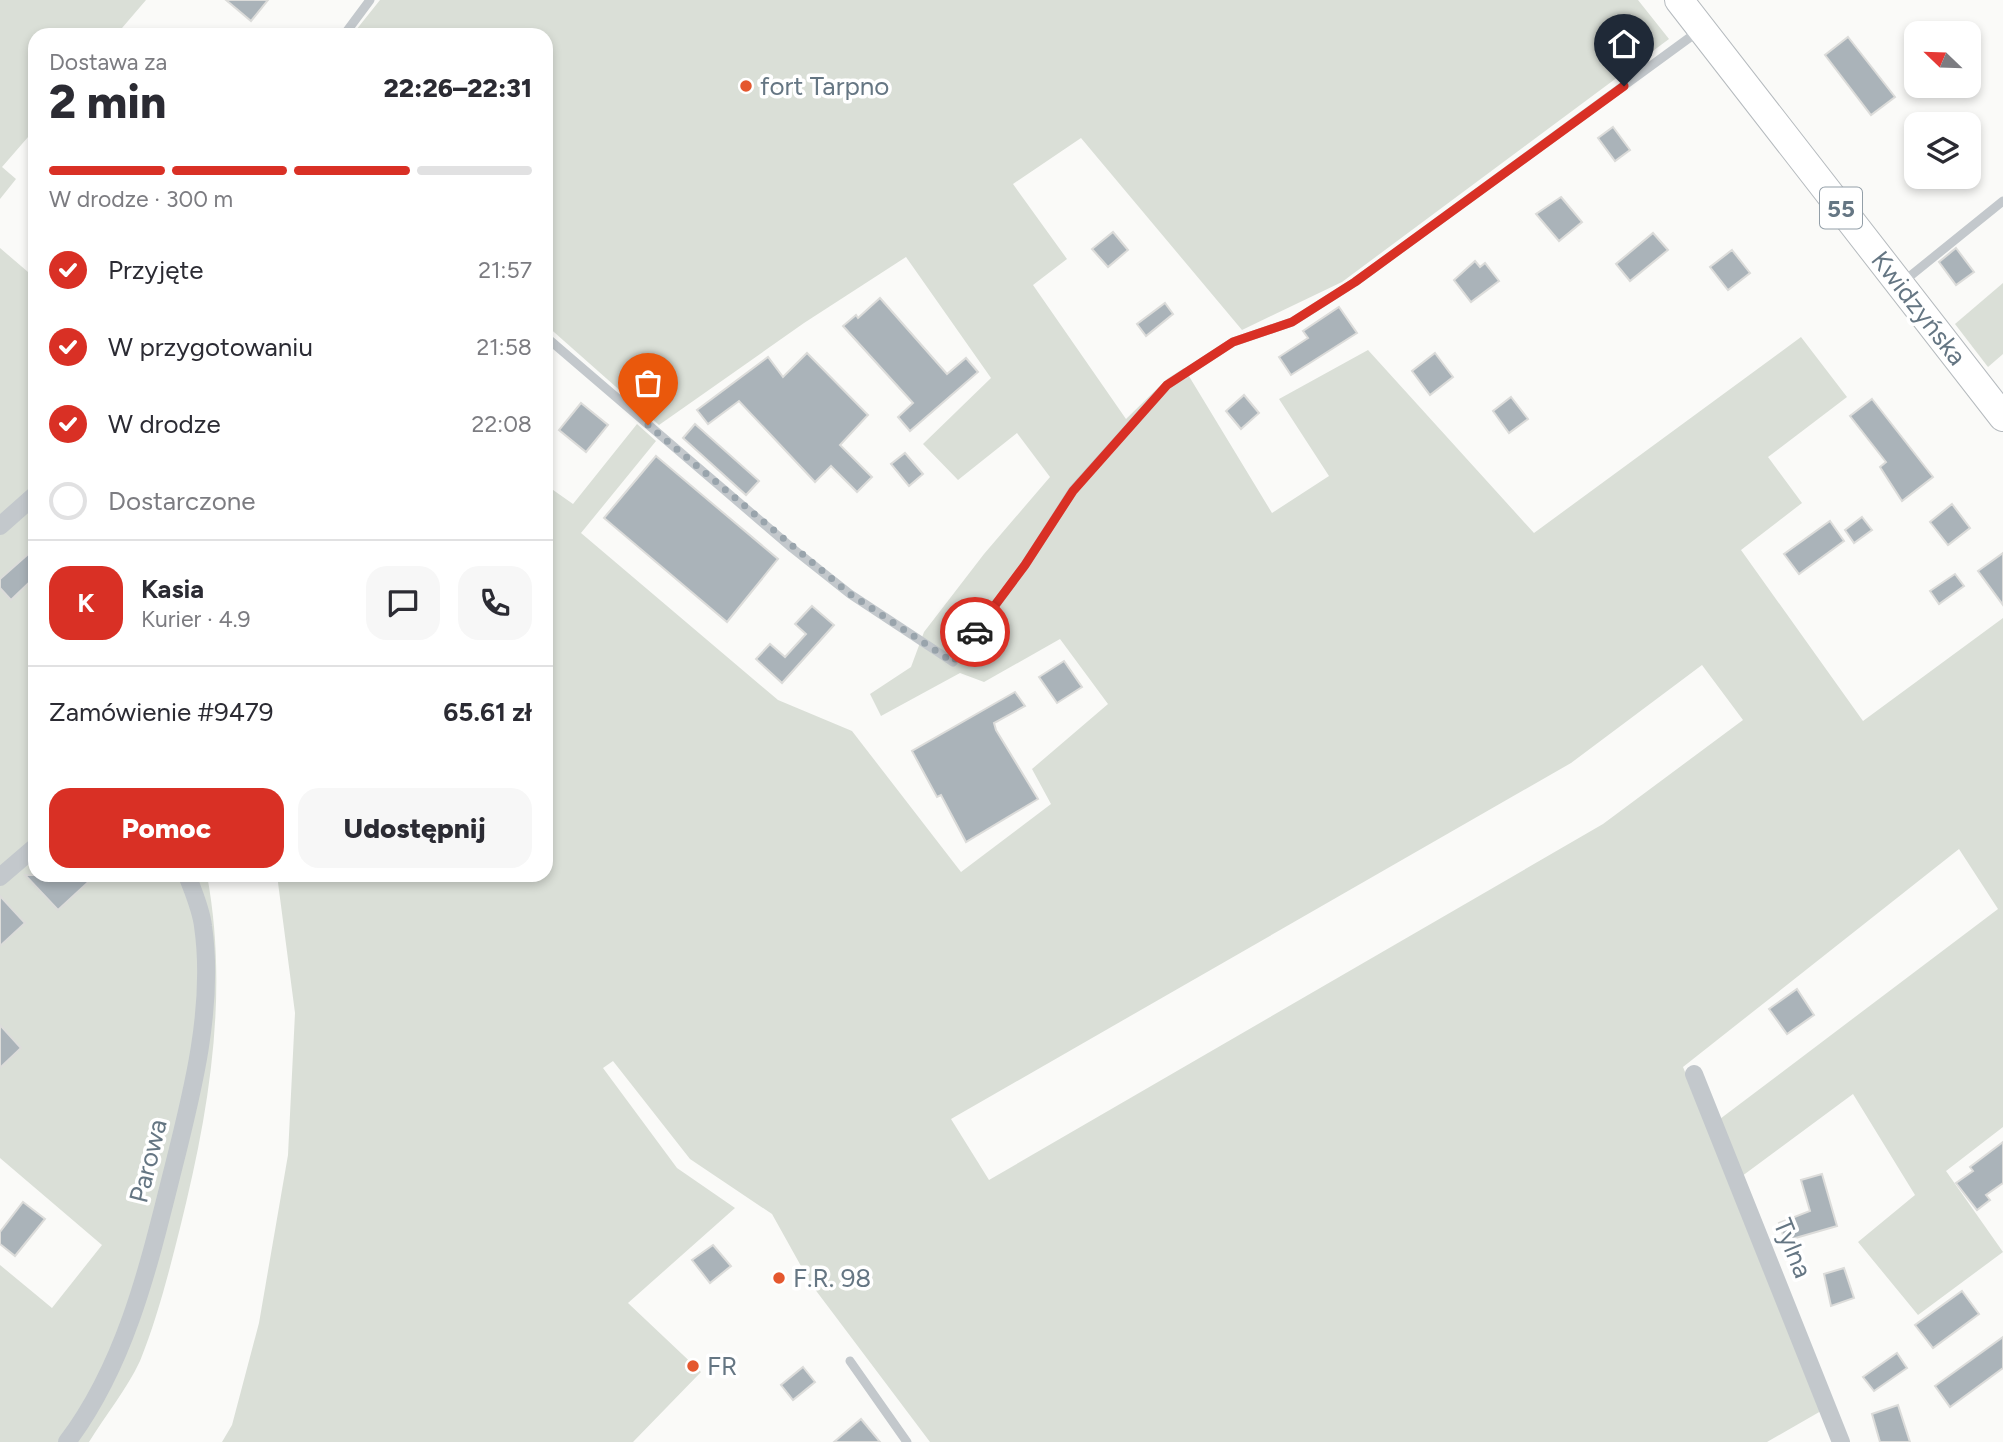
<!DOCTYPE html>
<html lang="pl">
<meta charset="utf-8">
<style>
:root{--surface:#fff;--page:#f7f7f7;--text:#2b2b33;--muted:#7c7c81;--line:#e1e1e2;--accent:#d93025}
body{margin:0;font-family:Figtree,sans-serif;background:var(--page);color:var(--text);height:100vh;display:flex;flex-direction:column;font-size:26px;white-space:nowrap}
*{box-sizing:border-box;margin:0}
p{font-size:23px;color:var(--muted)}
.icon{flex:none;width:38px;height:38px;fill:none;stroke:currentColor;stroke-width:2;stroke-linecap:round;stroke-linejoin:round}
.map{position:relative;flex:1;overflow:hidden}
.panel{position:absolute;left:28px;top:28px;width:525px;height:854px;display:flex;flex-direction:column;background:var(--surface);border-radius:21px;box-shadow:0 4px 10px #0003}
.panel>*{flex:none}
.needle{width:46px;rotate:293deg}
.fabs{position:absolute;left:1904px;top:21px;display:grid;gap:14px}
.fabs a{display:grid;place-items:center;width:77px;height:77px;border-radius:14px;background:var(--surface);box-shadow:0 4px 10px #0003;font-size:35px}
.pin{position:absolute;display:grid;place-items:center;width:60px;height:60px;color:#fff;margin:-72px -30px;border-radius:50% 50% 50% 0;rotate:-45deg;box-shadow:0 0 7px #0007}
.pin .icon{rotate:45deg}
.courier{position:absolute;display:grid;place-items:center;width:70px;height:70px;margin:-35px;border:5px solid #d93025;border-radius:50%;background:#fff;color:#222;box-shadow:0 2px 9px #0007}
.headline em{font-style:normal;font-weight:800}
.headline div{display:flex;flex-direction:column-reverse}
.headline{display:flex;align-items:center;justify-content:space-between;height:119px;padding:0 21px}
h1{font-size:46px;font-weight:800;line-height:52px}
.bar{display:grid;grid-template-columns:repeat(4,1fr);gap:10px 7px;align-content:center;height:84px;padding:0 21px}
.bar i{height:9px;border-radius:5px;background:var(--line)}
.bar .active{background:var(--accent)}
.bar p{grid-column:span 4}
.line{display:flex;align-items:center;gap:18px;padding:0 21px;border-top:2px solid var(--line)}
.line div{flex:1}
.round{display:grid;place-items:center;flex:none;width:74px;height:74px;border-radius:21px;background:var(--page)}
ol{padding:0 21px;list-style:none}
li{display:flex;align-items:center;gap:21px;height:77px}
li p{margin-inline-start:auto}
li .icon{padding:7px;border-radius:50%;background:var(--accent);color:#fff;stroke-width:4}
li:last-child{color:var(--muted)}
li i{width:38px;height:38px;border:4px solid var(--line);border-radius:50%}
.primary-button{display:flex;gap:14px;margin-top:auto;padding:14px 21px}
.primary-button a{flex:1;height:80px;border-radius:21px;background:var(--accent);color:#fff;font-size:28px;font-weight:800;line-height:80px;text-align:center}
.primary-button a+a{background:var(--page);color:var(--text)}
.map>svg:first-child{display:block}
.green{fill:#dadfd7;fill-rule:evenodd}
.building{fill:#aab3b9;stroke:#dcdcda;stroke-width:2}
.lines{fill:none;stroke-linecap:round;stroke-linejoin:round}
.primary-casing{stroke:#b5babe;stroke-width:30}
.service{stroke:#c3c8cc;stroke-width:9}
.minor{stroke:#c3c8cc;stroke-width:18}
.primary{stroke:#fff;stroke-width:28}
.done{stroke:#99a4ac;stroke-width:7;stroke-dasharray:0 12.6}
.route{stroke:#d93025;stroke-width:9}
.poi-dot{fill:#e4572e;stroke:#fff;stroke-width:2.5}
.labels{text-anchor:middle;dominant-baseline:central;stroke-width:7;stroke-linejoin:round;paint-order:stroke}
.shield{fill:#fff;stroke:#939fa8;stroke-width:2}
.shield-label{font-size:24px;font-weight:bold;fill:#657683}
.poi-label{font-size:26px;fill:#657683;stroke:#fff;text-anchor:start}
.street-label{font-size:26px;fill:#657683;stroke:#fff}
</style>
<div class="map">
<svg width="2003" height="1442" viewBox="0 0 2003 1442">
<rect width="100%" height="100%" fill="#fafaf8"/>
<g class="green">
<path d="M0,0H146L116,35H35V129L2,167L16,179L0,199Z"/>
<path d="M380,0H1638L1669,39L1342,282L1242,330L1081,138L1013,184L1067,259L1033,285L1126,419L1167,379L1184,368L1272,513L1329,476L1279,399L1368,350L1534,533L1801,337L1847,397L1768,457L1802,503L1741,550L1863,721L2003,618V1127L1946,1171L2003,1252L1918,1315L1858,1242L1915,1195L1853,1094L1730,1185L1821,1411L1767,1442H930L811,1284L772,1214L690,1159L613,1061L603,1068L677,1168L735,1208L628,1303L701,1372L633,1442H222L232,1425L259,1323L288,1155L295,1013L277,875H546V485L573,504L637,424L656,441L581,533L778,700L852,731L961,872L1051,804L1032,769L1108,704L1060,639L984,682L960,673L881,716L870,694L911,667L924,632L984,554L1050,477L1017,433L958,480L923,444L991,378L906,257L804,323L659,425L546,325V35H352ZM1702,665L1743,720L1603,824L989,1180L951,1119L1571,763ZM1959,849L1998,909L1708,1128L1683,1067Z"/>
<path d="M0,248L35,278V875H207C229,994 209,1112 180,1228C169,1272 157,1319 140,1361C127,1389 105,1416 89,1442H0V1265L52,1308L102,1245L0,1158Z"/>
<path d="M2003,283V354L1988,367L1955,324Z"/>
</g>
<g class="building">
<path d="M226,0H268L251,21Z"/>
<path d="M1848,37L1895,97L1871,115L1825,55Z"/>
<path d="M1613,127L1630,150L1615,161L1598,138Z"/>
<path d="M1561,197L1582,222L1559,241L1536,214Z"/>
<path d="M1113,232L1128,250L1108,267L1092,249Z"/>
<path d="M1653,233L1668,250L1630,281L1616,264Z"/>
<path d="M1956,248L1974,272L1956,285L1939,262Z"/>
<path d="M1732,250L1750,273L1728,290L1710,267Z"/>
<path d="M1475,261L1480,267L1485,263L1499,281L1471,302L1454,280Z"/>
<path d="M880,298L947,374L966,358L978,372L910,431L898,417L913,403L843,326L856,315L858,318Z"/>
<path d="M1165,303L1173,314L1146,336L1137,324Z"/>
<path d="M1339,307L1357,333L1291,375L1279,357L1308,338L1303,331Z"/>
<path d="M807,353L868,415L840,445L872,477L857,492L831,466L815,482L739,401L708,424L697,410L768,357L783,377Z"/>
<path d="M1435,353L1453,377L1430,395L1412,371Z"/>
<path d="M1244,395L1259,413L1241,429L1226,411Z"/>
<path d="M1511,397L1528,419L1509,433L1493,411Z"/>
<path d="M1872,399L1933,477L1902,501L1880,467L1886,462L1850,416Z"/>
<path d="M581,403L608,425L586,452L559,430Z"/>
<path d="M695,424L759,481L746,495L683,438Z"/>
<path d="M905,453L923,474L909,486L891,464Z"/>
<path d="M656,456L778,559L727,622L604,518Z"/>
<path d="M1952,504L1970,528L1948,545L1930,522Z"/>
<path d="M1862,517L1872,530L1854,543L1845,530Z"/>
<path d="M1830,521L1844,541L1799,574L1784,554Z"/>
<path d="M35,548V577L11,600L0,588V579Z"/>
<path d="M2003,553V605L1978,571Z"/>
<path d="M1955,574L1964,586L1939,604L1930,591Z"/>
<path d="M812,606L834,625L782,683L756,659L770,644L785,657L806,634L795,624Z"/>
<path d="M1064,661L1082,687L1057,703L1039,677Z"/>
<path d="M1015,692L1025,706L994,723L996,730L1038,799L966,842L941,795L937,797L912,751Z"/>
<path d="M25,875H96L58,910Z"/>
<path d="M0,896L25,923L0,946Z"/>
<path d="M1797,989L1814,1015L1787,1034L1769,1009Z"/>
<path d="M0,1025L21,1048L0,1068Z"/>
<path d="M2003,1142V1183L1986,1195L1990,1200L1977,1210L1956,1183L1973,1171L1970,1167Z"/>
<path d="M1822,1174L1837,1226L1785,1241L1779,1223L1810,1211L1801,1180Z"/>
<path d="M23,1202L45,1219L15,1256L0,1244V1232Z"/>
<path d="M713,1245L731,1266L710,1283L692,1260Z"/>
<path d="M1844,1268L1854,1298L1831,1306L1824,1274Z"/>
<path d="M1962,1291L1979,1314L1933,1348L1915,1325Z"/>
<path d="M2003,1337V1368L1950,1407L1935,1386Z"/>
<path d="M1897,1353L1907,1368L1874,1391L1863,1377Z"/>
<path d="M803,1367L815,1382L793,1400L781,1385Z"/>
<path d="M1898,1405L1910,1442H1880L1872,1414Z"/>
<path d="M861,1419L880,1442H834Z"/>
</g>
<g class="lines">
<defs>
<path id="primary" d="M1679,0L2003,417"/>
</defs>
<use href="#primary" class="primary-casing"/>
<g class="service">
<path d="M344,35L370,0"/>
<path d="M1904,281L2003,201"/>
<path d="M546,337L792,548L850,594L953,662L1025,565L1073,490L1167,385L1233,342L1292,322L1355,282L1700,30"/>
<path d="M850,1361L907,1442"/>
</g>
<g class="minor">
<path d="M0,526L35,495"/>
<path d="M0,877L35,847"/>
<path d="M1694,1074L1841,1442"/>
<path d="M67,1442C125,1365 148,1269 171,1177C191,1098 215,1008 203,926C201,909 193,891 187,875"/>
</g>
<use href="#primary" class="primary"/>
</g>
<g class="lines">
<path class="done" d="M648,425L850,594L953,662L975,632"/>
<path class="route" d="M975,632L1025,565L1073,491L1167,385L1233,342L1292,322L1355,282L1624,86"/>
</g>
<g class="poi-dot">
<circle cx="746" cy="86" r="7"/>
<circle cx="779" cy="1278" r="7"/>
<circle cx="693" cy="1366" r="7"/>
</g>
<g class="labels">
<rect class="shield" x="1820" y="187.5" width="42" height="41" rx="5"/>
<g class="shield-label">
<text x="1841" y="208">55</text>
</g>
<g class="poi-label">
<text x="760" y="86">fort Tarpno</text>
<text x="793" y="1278">F.R. 98</text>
<text x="707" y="1366">FR</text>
</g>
<g class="street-label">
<text transform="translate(1919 308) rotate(52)">Kwidzyńska</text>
<text transform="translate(148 1161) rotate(-76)">Parowa</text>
<text transform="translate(1793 1248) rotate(68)">Tylna</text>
</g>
</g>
</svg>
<div class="fabs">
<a><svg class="needle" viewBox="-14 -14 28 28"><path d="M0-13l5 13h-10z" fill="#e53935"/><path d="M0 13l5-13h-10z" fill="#7c7c81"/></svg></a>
<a><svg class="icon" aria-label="layers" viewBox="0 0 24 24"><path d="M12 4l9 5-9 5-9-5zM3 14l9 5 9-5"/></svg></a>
</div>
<div class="pin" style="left:648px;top:425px;background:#ea580c"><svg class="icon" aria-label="bag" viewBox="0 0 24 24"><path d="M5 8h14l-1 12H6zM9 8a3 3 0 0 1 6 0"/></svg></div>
<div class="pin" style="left:1624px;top:86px;background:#1f2937"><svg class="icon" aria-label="home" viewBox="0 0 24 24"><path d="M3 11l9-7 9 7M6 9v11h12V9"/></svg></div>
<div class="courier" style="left:975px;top:632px"><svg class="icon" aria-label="car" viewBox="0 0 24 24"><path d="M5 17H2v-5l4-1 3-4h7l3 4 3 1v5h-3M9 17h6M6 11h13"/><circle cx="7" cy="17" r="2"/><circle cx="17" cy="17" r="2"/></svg></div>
<section class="panel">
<div class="headline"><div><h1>2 min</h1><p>Dostawa za</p></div><em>22:26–22:31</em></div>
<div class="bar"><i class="active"></i><i class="active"></i><i class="active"></i><i></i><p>W drodze · 300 m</p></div>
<ol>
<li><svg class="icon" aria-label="check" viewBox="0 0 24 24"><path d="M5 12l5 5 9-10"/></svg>Przyjęte<p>21:57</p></li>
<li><svg class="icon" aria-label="check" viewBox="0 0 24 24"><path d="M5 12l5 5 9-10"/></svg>W przygotowaniu<p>21:58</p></li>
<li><svg class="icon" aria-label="check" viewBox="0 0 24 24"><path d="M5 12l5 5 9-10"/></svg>W drodze<p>22:08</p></li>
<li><i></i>Dostarczone</li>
</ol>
<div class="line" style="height:126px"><b class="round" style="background:var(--accent);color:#fff">K</b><div><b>Kasia</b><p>Kurier · 4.9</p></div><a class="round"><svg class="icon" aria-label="chat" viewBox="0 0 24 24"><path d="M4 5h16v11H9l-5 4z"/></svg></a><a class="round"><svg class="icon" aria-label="phone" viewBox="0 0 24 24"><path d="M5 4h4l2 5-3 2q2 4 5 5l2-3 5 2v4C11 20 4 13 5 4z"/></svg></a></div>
<div class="line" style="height:91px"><div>Zamówienie #9479</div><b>65.61 zł</b></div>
<div class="primary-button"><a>Pomoc</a><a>Udostępnij</a></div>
</section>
</div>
